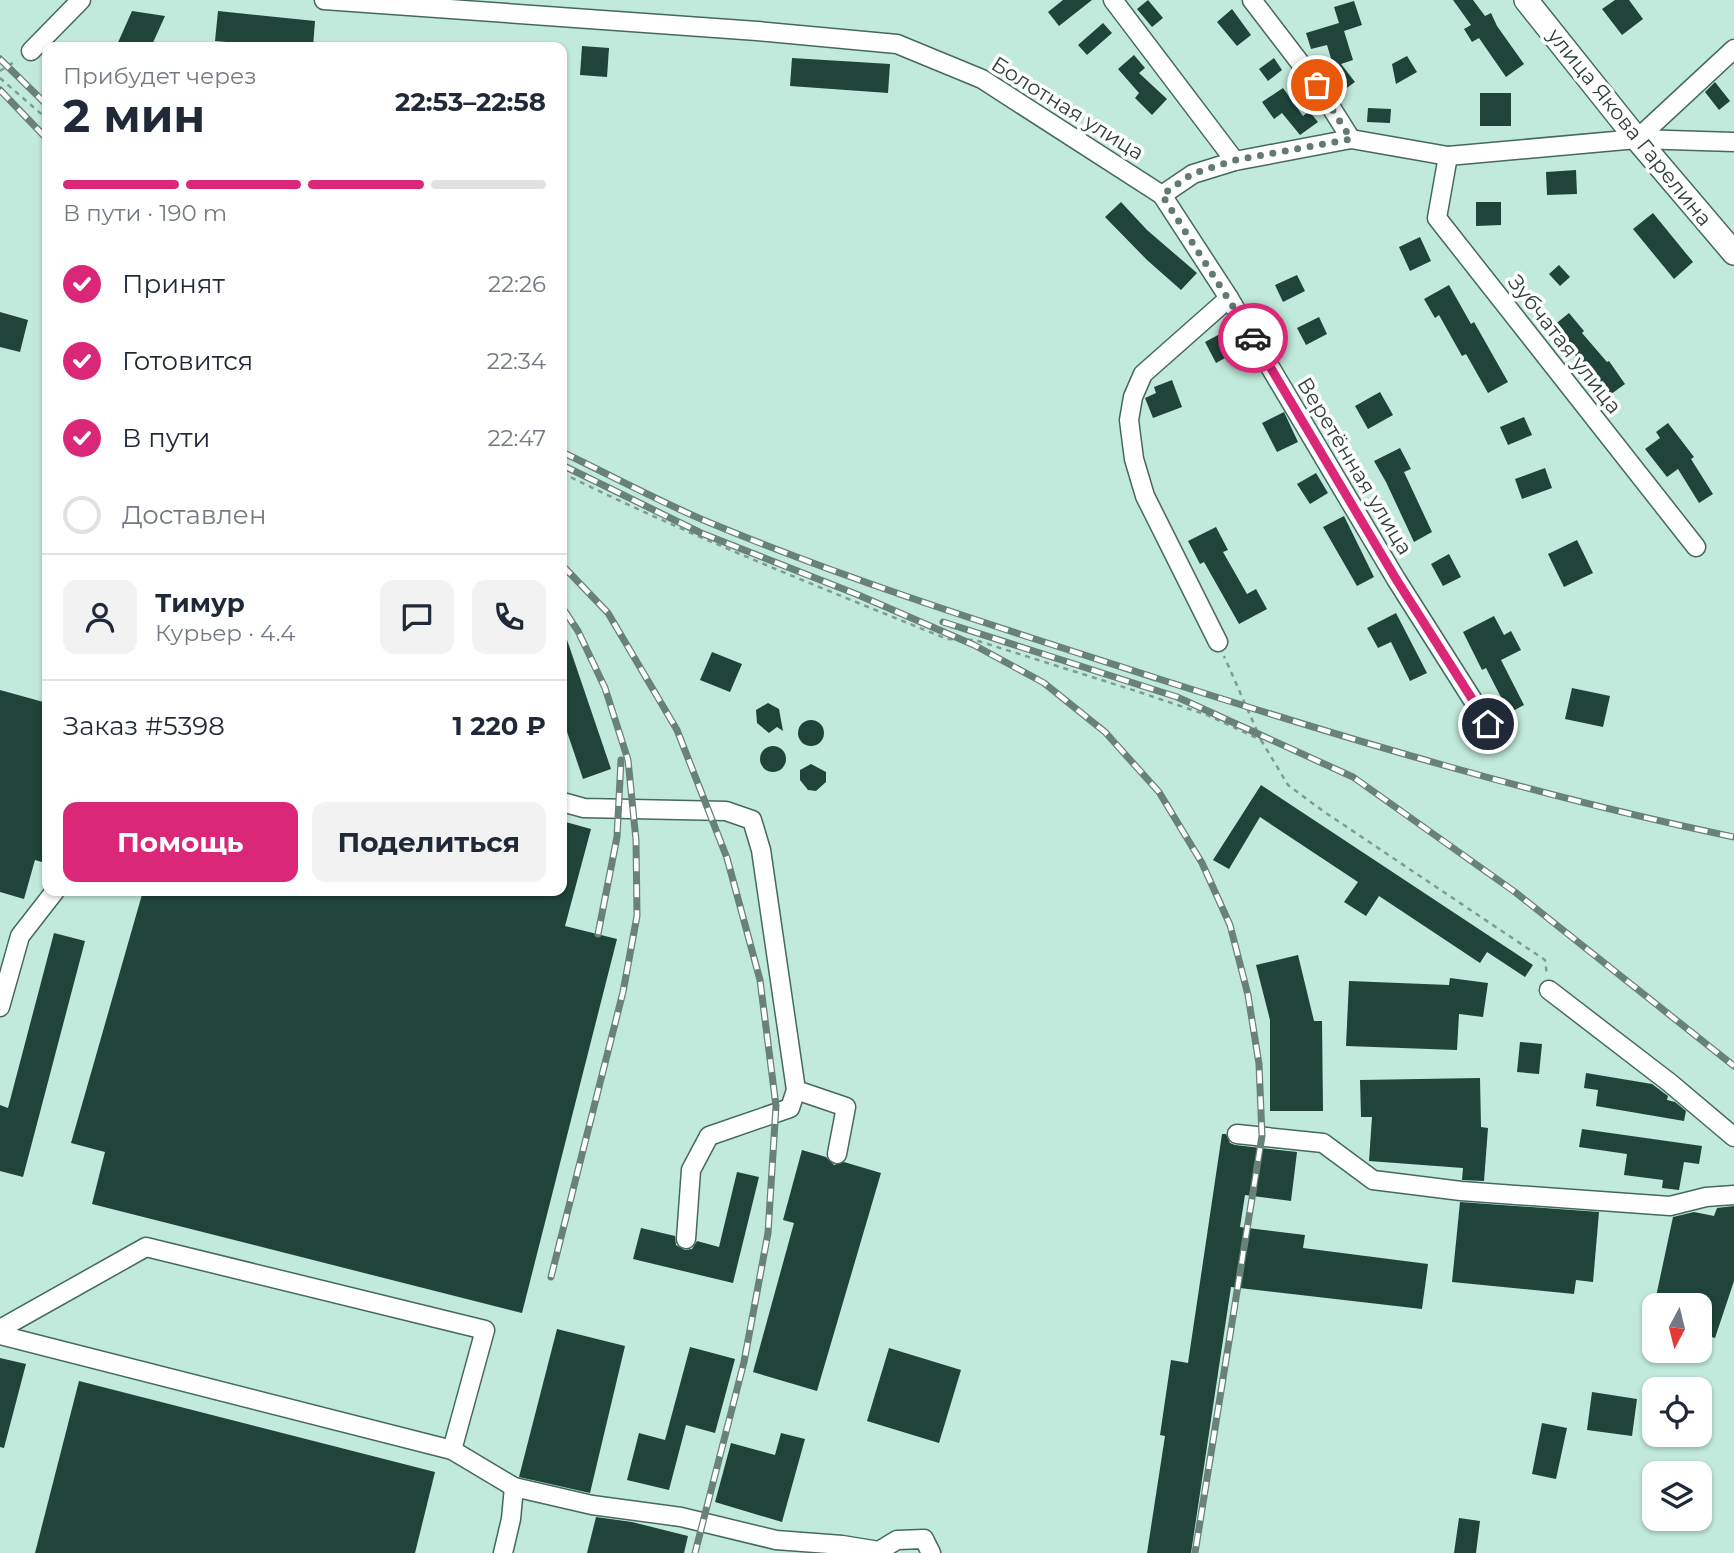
<!DOCTYPE html>
<html lang="ru">
<meta charset="utf-8">
<style>
:root{--surface:#fff;--page:#f2f2f3;--text:#1f2937;--muted:#747a83;--line:#e0e1e3;--accent:#db2777}
body{margin:0;font-family:Montserrat,sans-serif;background:var(--page);color:var(--text);height:100vh;display:flex;flex-direction:column;font-size:26px;white-space:nowrap}
*{box-sizing:border-box;margin:0}
p{font-size:23px;color:var(--muted)}
.icon{flex:none;width:38px;height:38px;fill:none;stroke:currentColor;stroke-width:2;stroke-linecap:round;stroke-linejoin:round}
.map{position:relative;flex:1;overflow:hidden}
.panel{position:absolute;left:42px;top:42px;width:525px;height:854px;display:flex;flex-direction:column;background:var(--surface);border-radius:14px;box-shadow:0 2px 5px #0004}
.panel>*{flex:none}
.needle{width:46px;rotate:187deg}
.fabs{position:absolute;left:1642px;top:1293px;display:grid;gap:14px}
.fabs a{display:grid;place-items:center;width:70px;height:70px;border-radius:14px;background:var(--surface);box-shadow:0 2px 5px #0004;font-size:35px}
.pin{position:absolute;display:grid;place-items:center;width:60px;height:60px;color:#fff;margin:-30px;border:4px solid #fff;border-radius:50%;box-shadow:0 2px 7px #0007}
.courier{position:absolute;display:grid;place-items:center;width:70px;height:70px;margin:-35px;border:5px solid #db2777;border-radius:50%;background:#fff;color:#222;box-shadow:0 2px 9px #0007}
.head em{font-style:normal;font-weight:700}
.head div{display:flex;flex-direction:column-reverse}
.head{display:flex;align-items:center;justify-content:space-between;height:119px;padding:0 21px}
h1{font-size:46px;font-weight:700;line-height:52px}
.bar{display:grid;grid-template-columns:repeat(4,1fr);gap:10px 7px;align-content:center;height:84px;padding:0 21px}
.bar i{height:9px;border-radius:5px;background:var(--line)}
.bar .active{background:var(--accent)}
.bar p{grid-column:span 4}
.line{display:flex;align-items:center;gap:18px;padding:0 21px;border-top:2px solid var(--line)}
.line div{flex:1}
.round{display:grid;place-items:center;flex:none;width:74px;height:74px;border-radius:14px;background:var(--page)}
ol{padding:0 21px;list-style:none}
li{display:flex;align-items:center;gap:21px;height:77px}
li p{margin-inline-start:auto}
li .icon{padding:7px;border-radius:50%;background:var(--accent);color:#fff;stroke-width:4}
li:last-child{color:var(--muted)}
li i{width:38px;height:38px;border:4px solid var(--line);border-radius:50%}
.action{display:flex;gap:14px;margin-top:auto;padding:14px 21px}
.action a{flex:1;height:80px;border-radius:14px;background:var(--accent);color:#fff;font-size:28px;font-weight:700;line-height:80px;text-align:center}
.action a+a{background:var(--page);color:var(--text)}
.map>svg:first-child{display:block}
.building{fill:#21443a}
.lines{fill:none;stroke-linecap:round;stroke-linejoin:round}
.minor-casing{stroke:#45695e;stroke-width:21}
.major-casing{stroke:#45695e;stroke-width:26}
.path{stroke:#7e9c92;stroke-width:2.5;stroke-dasharray:5 5;stroke-linecap:butt}
.minor{stroke:#fff;stroke-width:18}
.major{stroke:#fff;stroke-width:23}
.rail-casing{stroke:#688179;stroke-width:7}
.rail{stroke:#fff;stroke-width:4.5;stroke-dasharray:13;stroke-linecap:butt}
.done{stroke:#627a73;stroke-width:7;stroke-dasharray:0 12.6}
.route{stroke:#db2777;stroke-width:9}
.labels{text-anchor:middle;dominant-baseline:central;stroke-width:7;stroke-linejoin:round;paint-order:stroke}
.street-label{font-size:21px;fill:#2f3f3a;stroke:#fff}
</style>
<div class="map">
<svg width="1734" height="1553" viewBox="0 0 1734 1553">
<rect width="100%" height="100%" fill="#c1e9dc"/>
<g class="building">
<path d="M1063,0H1092L1059,26L1048,12Z"/>
<path d="M1148,0L1163,18L1152,27L1137,9Z"/>
<path d="M1453,0H1473L1485,16L1491,13L1497,26L1524,64L1506,77L1479,38L1472,42L1464,29L1471,25Z"/>
<path d="M1615,0H1629L1643,19L1622,35L1602,9Z"/>
<path d="M1354,1L1362,25L1344,31L1353,60L1341,64L1355,82L1341,92L1327,45L1311,49L1306,33L1339,23L1334,7Z"/>
<path d="M1232,9L1251,35L1237,46L1217,22Z"/>
<path d="M132,11L165,16L151,47H116Z"/>
<path d="M218,11L315,21L313,47H283L215,41Z"/>
<path d="M1103,23L1112,33L1087,55L1078,45Z"/>
<path d="M582,46L609,48L607,77L580,75Z"/>
<path d="M1134,55L1145,68L1139,73L1167,99L1152,115L1135,98L1139,93L1118,69Z"/>
<path d="M1407,56L1417,72L1396,84L1392,64Z"/>
<path d="M792,58L890,64L888,93L790,86Z"/>
<path d="M1274,58L1282,70L1268,81L1259,69Z"/>
<path d="M1715,82L1730,101L1719,110L1705,92Z"/>
<path d="M1283,88L1303,116L1309,111L1318,122L1300,135L1282,113L1274,119L1262,102Z"/>
<rect x="1480" y="93" width="31" height="33"/>
<path d="M1368,108L1391,109L1390,123L1367,122Z"/>
<path d="M1576,170L1577,194L1547,195L1546,172Z"/>
<path d="M1121,202L1147,230L1197,273L1181,290L1147,260L1105,217Z"/>
<path d="M1476,202H1501V225L1476,226Z"/>
<path d="M1653,213L1693,262L1674,279L1633,229Z"/>
<path d="M1420,237L1431,261L1410,271L1399,247Z"/>
<path d="M1559,265L1570,277L1560,286L1549,274Z"/>
<path d="M1297,275L1305,291L1283,302L1275,285Z"/>
<path d="M1449,285L1471,324L1474,322L1508,382L1488,393L1466,354L1462,356L1439,315L1435,318L1424,299Z"/>
<path d="M0,312L28,320L20,352L0,347Z"/>
<path d="M1569,313L1584,331L1582,333L1607,362L1609,361L1625,384L1607,397L1553,326Z"/>
<path d="M1319,317L1327,334L1306,345L1297,328Z"/>
<path d="M1233,327L1245,347L1216,363L1205,342Z"/>
<path d="M1172,380L1182,407L1153,418L1145,398L1156,393L1154,387Z"/>
<path d="M1380,392L1393,415L1368,429L1355,406Z"/>
<path d="M1284,412L1298,442L1277,452L1262,423Z"/>
<path d="M1524,417L1532,435L1508,445L1500,427Z"/>
<path d="M1668,423L1694,457L1691,459L1713,494L1699,503L1678,469L1667,477L1645,449L1660,438L1656,432Z"/>
<path d="M1400,448L1411,469L1404,472L1432,532L1414,542L1386,482L1374,461Z"/>
<path d="M1545,468L1552,488L1522,499L1515,479Z"/>
<path d="M1316,473L1328,493L1310,504L1297,484Z"/>
<path d="M1344,516L1374,577L1357,586L1323,527Z"/>
<path d="M1216,527L1228,550L1223,552L1247,594L1256,589L1267,609L1239,624L1204,562L1200,564L1188,541Z"/>
<path d="M1577,540L1593,573L1564,587L1548,554Z"/>
<path d="M1449,554L1461,577L1443,586L1431,564Z"/>
<path d="M1396,613L1427,673L1410,681L1391,642L1378,648L1367,628Z"/>
<path d="M1494,616L1504,635L1511,631L1521,650L1501,660L1524,705L1509,713L1486,668L1482,670L1463,632Z"/>
<path d="M564,631L611,769L583,779L562,717V632Z"/>
<path d="M712,652L742,664L730,692L700,680Z"/>
<path d="M1572,688L1610,696L1603,727L1565,719Z"/>
<path d="M0,690L47,703V854L45,863L35,860L24,899L0,892Z"/>
<path d="M768,703L779,709L783,731L777,727L769,733L757,723L756,710Z"/>
<circle cx="811" cy="733" r="13"/>
<circle cx="773" cy="759" r="13"/>
<path d="M811,764L826,772V782L816,791L808,790L800,780V770Z"/>
<path d="M1261,785L1533,965L1525,977L1487,952L1480,963L1379,896L1366,916L1344,902L1358,882L1260,817L1229,869L1213,860Z"/>
<path d="M562,821L591,829L565,926L617,939L522,1313L92,1204L105,1152L71,1143L143,891H562Z"/>
<path d="M54,933L85,941L23,1177L0,1171V1105L8,1108Z"/>
<path d="M1298,955L1314,1021H1322L1323,1111H1270V1020L1256,965Z"/>
<path d="M1450,978L1488,983L1483,1017L1459,1014L1457,1050L1346,1046L1349,981L1449,985Z"/>
<path d="M1520,1042L1542,1044L1539,1074L1517,1072Z"/>
<path d="M1586,1073L1652,1084L1668,1096L1667,1100L1675,1102L1686,1111L1684,1121L1596,1106L1598,1090L1584,1088Z"/>
<path d="M1480,1078L1481,1127L1488,1128L1484,1181L1462,1180L1463,1168L1369,1161L1372,1117H1361L1360,1080Z"/>
<path d="M1582,1129L1702,1146L1699,1164L1684,1162L1679,1190L1662,1188L1663,1180L1624,1175L1627,1154L1579,1147Z"/>
<path d="M1222,1134H1226L1230,1143L1235,1145L1297,1152L1291,1201L1245,1195L1240,1227L1305,1235L1303,1248L1428,1264L1422,1309L1231,1287L1191,1553H1147L1165,1436L1160,1435L1171,1360L1188,1363Z"/>
<path d="M802,1150L826,1157L834,1165L844,1162L881,1173L817,1391L753,1372L794,1223L783,1220Z"/>
<path d="M737,1172L759,1177L733,1283L633,1259L641,1228L675,1236L676,1245L685,1250L692,1249L697,1241L719,1247Z"/>
<path d="M1460,1202L1599,1212L1593,1282L1576,1280L1574,1294L1452,1282Z"/>
<path d="M1734,1206V1281L1715,1338L1699,1333V1306H1654L1673,1217L1694,1212L1714,1216L1717,1208Z"/>
<path d="M557,1329L625,1346L590,1493L519,1477Z"/>
<path d="M690,1347L735,1359L715,1433L686,1425L669,1490L627,1480L639,1433L665,1440Z"/>
<path d="M889,1348L961,1370L939,1443L867,1421Z"/>
<path d="M0,1358L26,1364L4,1448L0,1447Z"/>
<path d="M79,1381L435,1472L415,1553H35Z"/>
<path d="M1592,1392L1637,1399L1632,1436L1587,1430Z"/>
<path d="M1542,1423L1567,1428L1556,1479L1532,1474Z"/>
<path d="M781,1433L805,1439L782,1522L715,1502L731,1443L775,1455Z"/>
<path d="M596,1517L632,1522L688,1536L684,1553H587Z"/>
<path d="M1459,1518L1480,1521L1476,1553H1454Z"/>
</g>
<g class="lines">
<defs>
<g id="minor">
<path d="M324,0L757,31L897,44L982,79L1162,195L1229,298L1396,579L1488,724"/>
<path d="M1113,0L1235,161"/>
<path d="M1252,0L1317,85L1351,139"/>
<path d="M31,51L81,0"/>
<path d="M1637,139L1734,49"/>
<path d="M1448,156L1437,218L1696,547"/>
<path d="M1162,195L1193,174L1235,161L1351,139L1448,156L1637,139L1734,142"/>
<path d="M1218,642L1145,496L1134,459L1129,420L1133,397L1143,374L1229,298"/>
<path d="M562,802L584,808L726,811L752,820L761,850L796,1090L846,1107L837,1154"/>
<path d="M1549,990L1670,1083L1734,1137"/>
<path d="M0,1007L20,936L55,891"/>
<path d="M1237,1134L1323,1143L1373,1180L1461,1191L1670,1206L1706,1197L1734,1195"/>
<path d="M686,1239L691,1170L709,1136L790,1108L796,1090"/>
<path d="M0,1329L146,1247L485,1330L452,1450"/>
<path d="M0,1335L452,1450L514,1487L592,1505L681,1517L776,1540L842,1545L879,1551L878,1553"/>
<path d="M879,1551L897,1540L924,1539L931,1553"/>
<path d="M503,1553L511,1519L514,1487"/>
</g>
<path id="major" d="M1526,0L1637,139L1734,253"/>
</defs>
<use href="#minor" class="minor-casing"/>
<use href="#major" class="major-casing"/>
<g class="path">
<path d="M0,71L17,60"/>
<path d="M0,78L47,119"/>
<path d="M562,473C687,535 817,586 947,639L975,640L1136,691L1207,715L1261,740L1224,656"/>
<path d="M1261,740L1288,785L1323,811L1545,960L1547,976"/>
</g>
<use href="#minor" class="minor"/>
<use href="#major" class="major"/>
<defs>
<g id="rail">
<path d="M0,59L47,105"/>
<path d="M0,90L47,139"/>
<path d="M562,452C610,475 658,501 708,522C855,583 1007,630 1159,679C1348,739 1540,797 1734,837"/>
<path d="M562,465L701,533L856,594L974,645L1044,683L1105,732L1159,792L1202,863L1230,925L1248,995L1259,1064L1262,1136L1195,1553"/>
<path d="M562,565L608,613L677,730L727,858L760,980L776,1106L768,1233L744,1362L695,1553"/>
<path d="M943,622L1177,697L1353,777L1515,892L1734,1066"/>
<path d="M598,934L617,837L621,760"/>
<path d="M551,1277L623,992L637,916L636,840L628,760L605,688L578,631L562,607"/>
</g>
</defs>
<use href="#rail" class="rail-casing"/>
<use href="#rail" class="rail"/>
</g>
<g class="lines">
<path class="done" d="M1253,338L1162,195L1192,174L1235,160L1351,139L1317,85"/>
<path class="route" d="M1253,338L1396,579L1488,724"/>
</g>
<g class="labels">
<g class="street-label">
<text transform="translate(1068 108) rotate(32)">Болотная улица</text>
<text transform="translate(1630 127) rotate(51)">улица Якова Гарелина</text>
<text transform="translate(1565 344) rotate(52)">Зубчатая улица</text>
<text transform="translate(1355 466) rotate(59)">Веретённая улица</text>
</g>
</g>
</svg>
<div class="fabs">
<a><svg class="needle" viewBox="-14 -14 28 28"><path d="M0-13l5 13h-10z" fill="#e53935"/><path d="M0 13l5-13h-10z" fill="#747a83"/></svg></a>
<a><svg class="icon" aria-label="locate" viewBox="0 0 24 24"><circle cx="12" cy="12" r="6"/><path d="M12 2v4M12 18v4M2 12h4M18 12h4"/></svg></a>
<a><svg class="icon" aria-label="layers" viewBox="0 0 24 24"><path d="M12 4l9 5-9 5-9-5zM3 14l9 5 9-5"/></svg></a>
</div>
<div class="pin" style="left:1317px;top:85px;background:#ea580c"><svg class="icon" aria-label="bag" viewBox="0 0 24 24"><path d="M5 8h14l-1 12H6zM9 8a3 3 0 0 1 6 0"/></svg></div>
<div class="pin" style="left:1488px;top:724px;background:#1f2937"><svg class="icon" aria-label="home" viewBox="0 0 24 24"><path d="M3 11l9-7 9 7M6 9v11h12V9"/></svg></div>
<div class="courier" style="left:1253px;top:338px"><svg class="icon" aria-label="car" viewBox="0 0 24 24"><path d="M5 17H2v-5l4-1 3-4h7l3 4 3 1v5h-3M9 17h6M6 11h13"/><circle cx="7" cy="17" r="2"/><circle cx="17" cy="17" r="2"/></svg></div>
<section class="panel">
<div class="head"><div><h1>2 мин</h1><p>Прибудет через</p></div><em>22:53–22:58</em></div>
<div class="bar"><i class="active"></i><i class="active"></i><i class="active"></i><i></i><p>В пути · 190 m</p></div>
<ol>
<li><svg class="icon" aria-label="check" viewBox="0 0 24 24"><path d="M5 12l5 5 9-10"/></svg>Принят<p>22:26</p></li>
<li><svg class="icon" aria-label="check" viewBox="0 0 24 24"><path d="M5 12l5 5 9-10"/></svg>Готовится<p>22:34</p></li>
<li><svg class="icon" aria-label="check" viewBox="0 0 24 24"><path d="M5 12l5 5 9-10"/></svg>В пути<p>22:47</p></li>
<li><i></i>Доставлен</li>
</ol>
<div class="line" style="height:126px"><a class="round"><svg class="icon" aria-label="person" viewBox="0 0 24 24"><circle cx="12" cy="8" r="4"/><path d="M4 21q1-7 8-7t8 7"/></svg></a><div><b>Тимур</b><p>Курьер · 4.4</p></div><a class="round"><svg class="icon" aria-label="chat" viewBox="0 0 24 24"><path d="M4 5h16v11H9l-5 4z"/></svg></a><a class="round"><svg class="icon" aria-label="phone" viewBox="0 0 24 24"><path d="M5 4h4l2 5-3 2q2 4 5 5l2-3 5 2v4C11 20 4 13 5 4z"/></svg></a></div>
<div class="line" style="height:91px"><div>Заказ #5398</div><b>1 220 ₽</b></div>
<div class="action"><a>Помощь</a><a>Поделиться</a></div>
</section>
</div>
